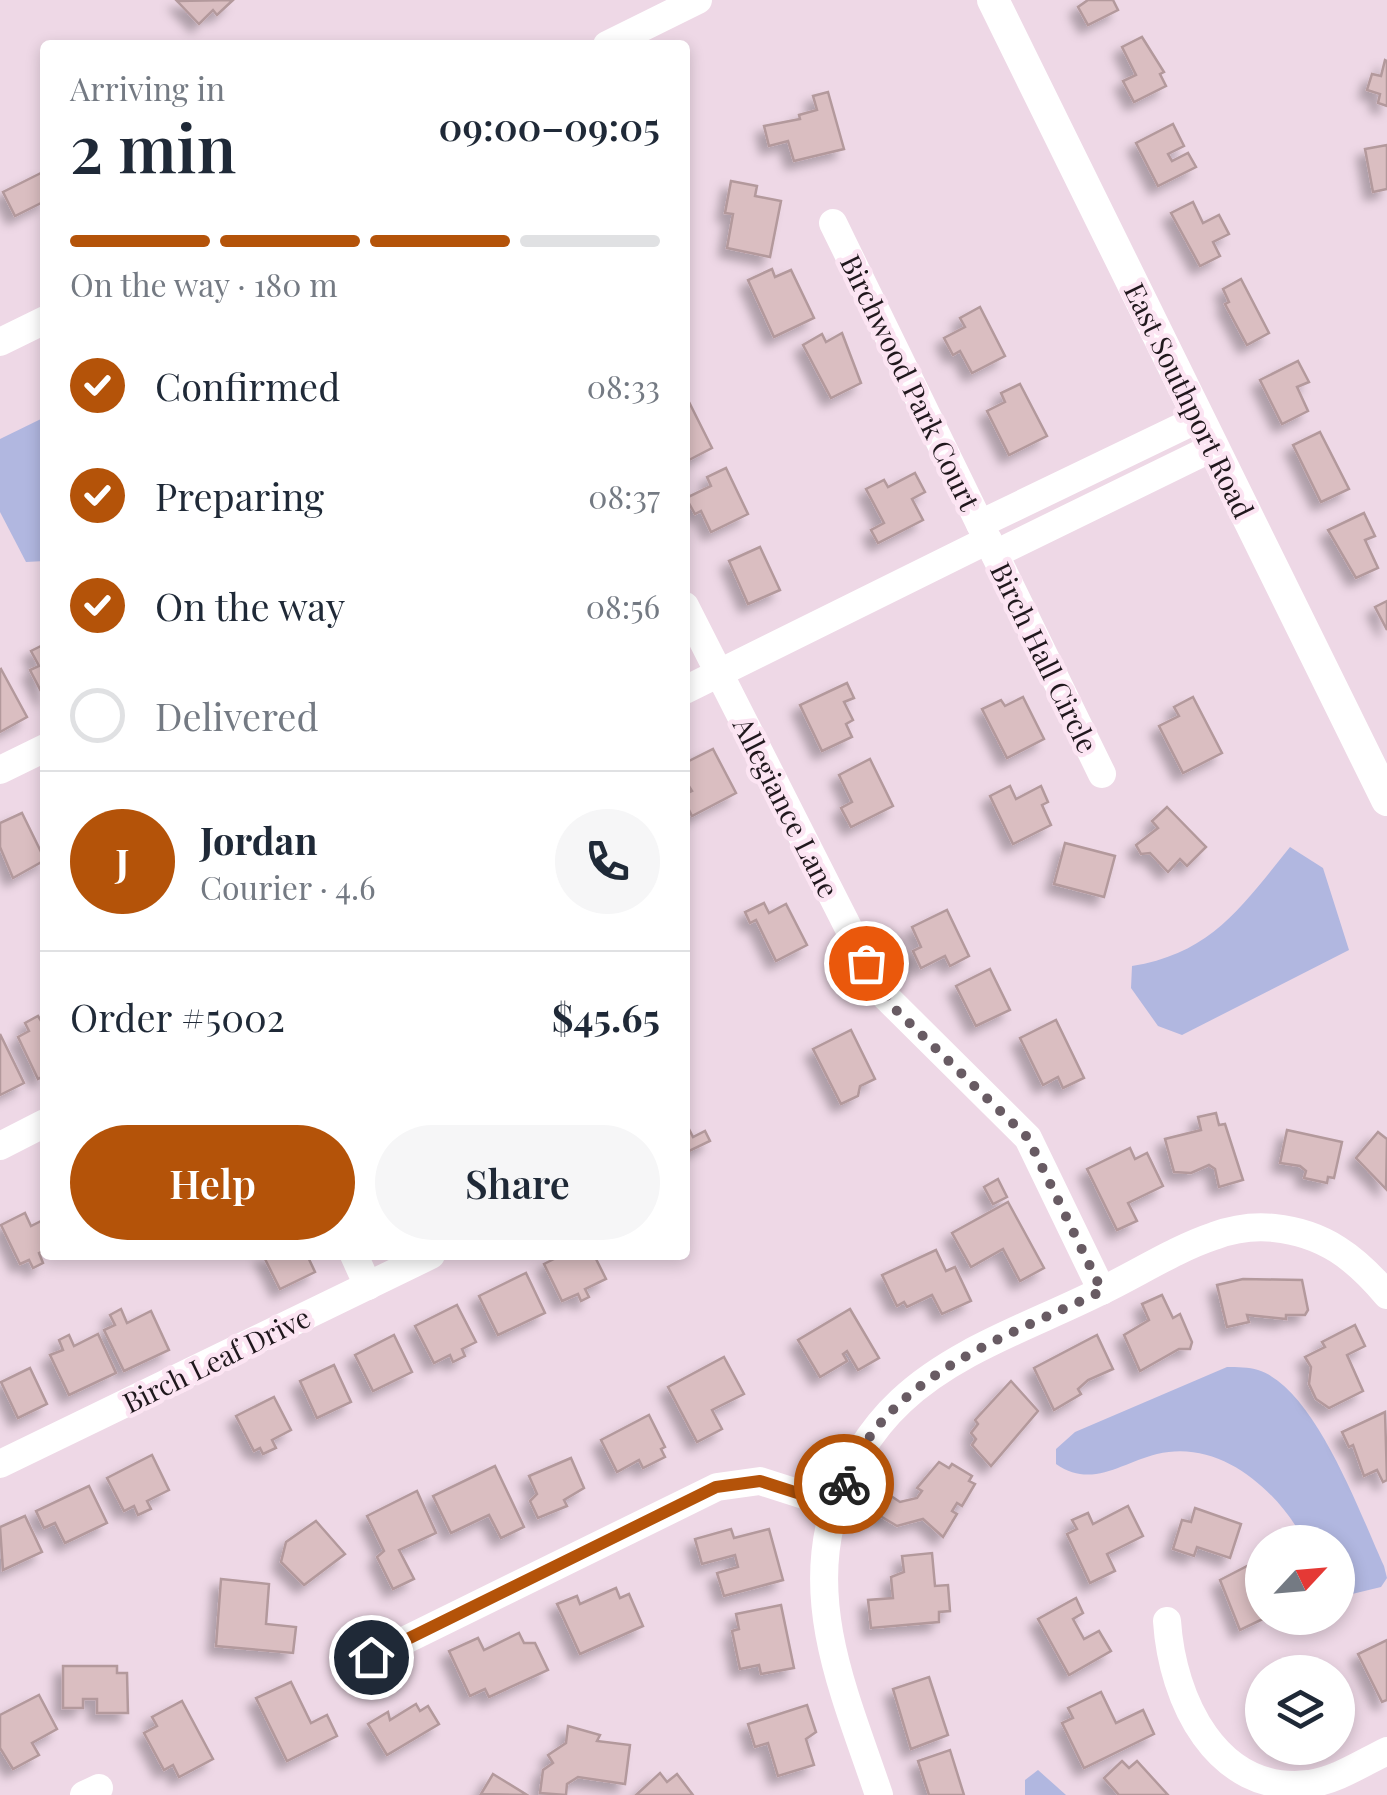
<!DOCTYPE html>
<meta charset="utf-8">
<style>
:root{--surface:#fff;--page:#f6f6f7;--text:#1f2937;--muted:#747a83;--line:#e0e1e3;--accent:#b45309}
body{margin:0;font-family:"Playfair Display",serif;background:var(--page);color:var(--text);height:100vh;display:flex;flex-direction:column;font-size:38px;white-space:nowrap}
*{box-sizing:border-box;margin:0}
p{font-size:32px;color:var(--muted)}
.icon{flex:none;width:55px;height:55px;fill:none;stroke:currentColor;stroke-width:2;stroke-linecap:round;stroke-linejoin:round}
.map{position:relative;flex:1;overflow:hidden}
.panel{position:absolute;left:40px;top:40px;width:650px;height:1220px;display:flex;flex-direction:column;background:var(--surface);border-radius:10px;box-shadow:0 5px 15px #0003}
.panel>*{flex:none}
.needle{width:65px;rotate:64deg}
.buttons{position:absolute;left:1245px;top:1525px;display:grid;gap:20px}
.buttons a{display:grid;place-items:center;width:110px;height:110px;border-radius:50%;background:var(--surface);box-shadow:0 5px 15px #0003;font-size:50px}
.pin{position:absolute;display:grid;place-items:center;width:85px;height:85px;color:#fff;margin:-42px;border:5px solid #fff;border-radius:50%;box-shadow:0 2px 10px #0007}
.courier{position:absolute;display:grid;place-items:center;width:100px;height:100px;margin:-50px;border:8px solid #b45309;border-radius:50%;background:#fff;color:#222;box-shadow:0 2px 12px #0007}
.head em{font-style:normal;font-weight:600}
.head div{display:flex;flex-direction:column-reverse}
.head{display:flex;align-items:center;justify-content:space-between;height:170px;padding:0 30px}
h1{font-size:65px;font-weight:600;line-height:75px}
.bar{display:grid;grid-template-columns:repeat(4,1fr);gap:15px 10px;align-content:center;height:120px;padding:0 30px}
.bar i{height:12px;border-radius:8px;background:var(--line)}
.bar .selected{background:var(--accent)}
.bar p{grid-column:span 4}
.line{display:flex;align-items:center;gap:25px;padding:0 30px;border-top:2px solid var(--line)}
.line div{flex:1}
.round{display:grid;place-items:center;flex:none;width:105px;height:105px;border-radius:52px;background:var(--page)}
ol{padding:0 30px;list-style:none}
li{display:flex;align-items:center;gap:30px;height:110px}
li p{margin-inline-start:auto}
li .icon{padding:10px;border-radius:50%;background:var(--accent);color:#fff;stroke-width:4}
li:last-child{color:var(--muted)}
li i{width:55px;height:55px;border:5px solid var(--line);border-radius:50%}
.button{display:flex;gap:20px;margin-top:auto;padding:20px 30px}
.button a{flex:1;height:115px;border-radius:60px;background:var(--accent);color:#fff;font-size:40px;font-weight:600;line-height:115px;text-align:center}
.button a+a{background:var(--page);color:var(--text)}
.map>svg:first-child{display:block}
.water{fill:#b1b7e0}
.building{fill:#dabec1;stroke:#b3999c;stroke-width:2.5;filter:url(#shadow)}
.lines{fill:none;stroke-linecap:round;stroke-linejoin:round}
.minor{stroke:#fff;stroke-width:28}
.major{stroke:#fff;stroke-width:32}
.done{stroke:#685b63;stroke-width:10;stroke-dasharray:0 18}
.route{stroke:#b45309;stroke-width:12}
.labels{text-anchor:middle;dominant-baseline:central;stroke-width:9;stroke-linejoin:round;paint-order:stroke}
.street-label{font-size:28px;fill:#20181d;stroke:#fce5f3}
</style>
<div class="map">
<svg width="1387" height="1795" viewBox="0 0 1387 1795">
<defs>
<filter id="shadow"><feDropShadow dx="-8" dy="8" stdDeviation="5" flood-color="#0004"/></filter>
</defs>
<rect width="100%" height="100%" fill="#eed8e6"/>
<g class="water">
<path d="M45,417V561L26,562L0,512V439Z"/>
<path d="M1290,847L1323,868L1349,950L1182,1035L1158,1026L1131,988L1132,966C1212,953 1242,906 1290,847Z"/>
<path d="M1227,1367C1237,1367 1249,1367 1258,1370C1315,1388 1360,1514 1384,1566L1387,1578L1381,1587L1348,1595L1338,1591V1542H1305C1279,1492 1221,1438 1157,1454C1121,1463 1092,1489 1056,1464V1449L1075,1432Z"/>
<path d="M1038,1770L1066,1795H1025V1780Z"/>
</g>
<g class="building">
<path d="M233,0L217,15L213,10L199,24L177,1Z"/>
<path d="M1088,0H1113L1118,10L1088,25L1078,7Z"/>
<path d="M1142,37L1164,72L1160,74L1166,86L1134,102L1123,81L1136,75L1122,47Z"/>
<path d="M1385,60L1387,61V106L1378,103L1380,94L1367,90L1372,74L1381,76Z"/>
<path d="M828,92L844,149L794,161L788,141L769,146L764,126L800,119L799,115L817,110L813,96Z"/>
<path d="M1173,124L1184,146L1168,154L1172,161L1188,153L1196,167L1158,186L1136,143Z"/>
<path d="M1387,145V189L1373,192L1365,149Z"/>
<path d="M45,171V201L15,216L3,192Z"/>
<path d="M731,181L757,186L755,196L781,201L770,257L727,248L733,214L725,213Z"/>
<path d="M1193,202L1203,223L1219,215L1229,234L1213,242L1220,256L1200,266L1171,213Z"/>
<path d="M772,269L775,277L791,270L814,318L774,337L748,280Z"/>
<path d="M1241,279L1269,333L1247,345L1225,304L1229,302L1223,289Z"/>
<path d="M980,307L1005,356L972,373L960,351L953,355L944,338L965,327L960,318Z"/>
<path d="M842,333L861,383L831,398L803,345L822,334L826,342Z"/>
<path d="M1298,361L1309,382L1297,387L1308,411L1282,424L1260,380Z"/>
<path d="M1020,384L1047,436L1009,455L987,411L1005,402L1001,393Z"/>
<path d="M685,394L712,448L685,462Z"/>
<path d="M1320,432L1349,489L1321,502L1293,445Z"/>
<path d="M726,468L748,514L711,532L701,511L695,514L686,498L711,486L707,477Z"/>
<path d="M915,473L925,492L912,499L923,520L878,543L871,530L884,523L866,489L884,480L888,487Z"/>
<path d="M1364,513L1375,536L1365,540L1378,568L1356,578L1328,530Z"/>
<path d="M760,547L780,590L748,604L729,561Z"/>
<path d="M1387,601V630L1375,607Z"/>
<path d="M45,644V699L30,670L39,666L31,651Z"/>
<path d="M1,669L27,717L0,732V670Z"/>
<path d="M847,683L854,698L844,702L853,720L846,724L852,737L822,751L800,705Z"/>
<path d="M1023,697L1044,739L1007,758L982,709L1001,700L1005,706Z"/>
<path d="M1193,697L1222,753L1183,773L1159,726L1179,716L1174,707Z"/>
<path d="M713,749L736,793L692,816L685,802V794L692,791L685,780V763Z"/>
<path d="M870,759L893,806L851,827L841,808L852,802L839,775Z"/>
<path d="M1010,786L1016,799L1041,786L1048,802L1042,805L1051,825L1013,844L990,796Z"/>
<path d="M1167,807L1206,847L1187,866L1180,859L1168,872L1150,853L1141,854L1136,845L1158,828L1152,821Z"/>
<path d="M22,813L45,860L13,878L0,847V823Z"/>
<path d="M1065,843L1115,856L1104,897L1054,884Z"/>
<path d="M764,903L769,913L786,904L807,945L776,961L756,920L750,923L745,912Z"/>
<path d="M947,910L969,956L950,966L945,956L921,968L913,951L921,947L912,927Z"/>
<path d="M990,969L1010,1010L976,1026L956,986Z"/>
<path d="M38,1016L45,1027V1075L38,1079L18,1037L29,1031L25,1023Z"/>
<path d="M1056,1020L1084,1078L1063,1088L1058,1077L1043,1085L1020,1038Z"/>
<path d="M851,1030L875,1079L860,1086L858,1096L841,1104L813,1049Z"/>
<path d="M0,1034L24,1083L0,1095Z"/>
<path d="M1216,1113L1219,1125L1225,1124L1243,1180L1219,1187L1215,1169L1209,1165L1191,1173L1174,1172L1165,1139L1201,1130L1198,1117Z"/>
<path d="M685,1121L693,1137L705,1131L710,1141L685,1153Z"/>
<path d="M1287,1130L1342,1142L1334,1178L1328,1177L1327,1183L1304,1178L1306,1171L1300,1166L1280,1163Z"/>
<path d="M1378,1132L1387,1139L1386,1189L1356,1158Z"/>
<path d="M1130,1148L1135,1159L1147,1153L1163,1186L1128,1203L1137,1221L1117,1230L1087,1169Z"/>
<path d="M998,1179L1007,1197L993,1204L984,1187Z"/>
<path d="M1008,1202L1044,1268L1020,1281L1003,1249L971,1267L952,1233Z"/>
<path d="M25,1213L31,1226L45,1219V1250L39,1253L43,1263L33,1268L29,1260L20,1264L1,1225Z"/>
<path d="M936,1250L946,1271L955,1267L971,1301L942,1314L932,1295L907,1307L904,1302L897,1306L882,1275Z"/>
<path d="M263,1255H307L315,1272L280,1289Z"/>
<path d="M562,1255H594L606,1279L585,1289L589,1297L581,1301L578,1294L562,1301L544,1264Z"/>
<path d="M526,1273L545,1313L498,1335L479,1296Z"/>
<path d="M1243,1279L1302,1280L1308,1310L1305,1315H1286V1319L1247,1315L1249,1322L1227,1327L1217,1285Z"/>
<path d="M1162,1295L1173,1318L1180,1314L1192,1342L1190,1349H1179L1140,1371L1124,1335L1149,1320L1142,1304Z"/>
<path d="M457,1305L476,1342L462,1349L465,1356L453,1362L450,1355L434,1363L415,1326Z"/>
<path d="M121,1309L127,1323L151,1311L169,1350L124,1371L104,1330L115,1325L110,1315Z"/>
<path d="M850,1309L879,1358L858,1370L847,1351L843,1354L847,1361L820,1377L798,1340Z"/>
<path d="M1355,1325L1365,1346L1347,1355L1363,1391L1329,1408L1316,1399L1309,1384L1311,1367L1305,1357L1325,1347L1322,1342Z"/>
<path d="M98,1334L116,1373L69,1395L50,1355L63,1350L59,1340L69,1335L74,1346Z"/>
<path d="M394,1335L412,1372L373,1391L355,1355Z"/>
<path d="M1097,1335L1113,1369L1088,1380L1078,1389L1081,1394L1054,1410L1034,1368Z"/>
<path d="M724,1357L744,1394L712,1410L722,1429L697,1442L668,1387Z"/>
<path d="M334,1365L351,1402L317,1418L300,1381Z"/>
<path d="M30,1368L47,1404L18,1418L1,1382Z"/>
<path d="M1011,1381L1038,1411L991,1466L972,1445L976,1439L971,1433L978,1424L975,1420Z"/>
<path d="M274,1397L291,1430L272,1440L276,1448L263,1454L260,1448L254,1451L236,1416Z"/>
<path d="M1385,1412L1387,1480L1383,1482L1377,1470L1364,1476L1353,1445L1349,1447L1342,1432Z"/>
<path d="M649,1415L665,1447L661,1449L665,1457L643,1468L639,1460L617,1472L601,1440Z"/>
<path d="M152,1455L169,1490L147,1501L151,1509L138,1515L134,1506L124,1511L107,1478Z"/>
<path d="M571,1458L584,1488L564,1500L567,1506L538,1518L530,1501L537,1494L529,1476Z"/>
<path d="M939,1462L949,1468L952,1464L972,1476L969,1481L975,1484L962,1506L957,1503L952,1511L957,1514L943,1537L923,1519L897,1526L877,1514L888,1494L900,1502L917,1498L922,1491L917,1488Z"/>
<path d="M495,1466L524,1527L501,1538L489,1515L451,1533L433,1496Z"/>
<path d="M89,1486L107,1523L65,1543L55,1523L44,1528L36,1511Z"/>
<path d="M417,1491L436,1533L399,1550L414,1579L393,1589L377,1557L384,1551L367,1516Z"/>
<path d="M1128,1506L1143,1536L1107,1554L1115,1571L1090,1583L1067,1534L1077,1529L1072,1520L1088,1513L1093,1524Z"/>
<path d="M1195,1508L1241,1524L1230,1558L1197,1547L1194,1556L1173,1549L1182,1520L1191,1522Z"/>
<path d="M25,1516L42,1552L3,1570L0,1527Z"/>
<path d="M316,1521L345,1554L304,1585L281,1562L286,1542Z"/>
<path d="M731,1529L734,1538L769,1529L783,1580L724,1596L717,1573L738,1567L735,1555L702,1564L695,1539Z"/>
<path d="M932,1553L935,1586L948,1585L950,1611L939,1612V1622L871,1628L868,1600L893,1598L891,1577L904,1572L902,1556Z"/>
<path d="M1255,1562L1262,1575L1265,1618L1240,1630L1220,1580Z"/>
<path d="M221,1579L269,1584L266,1624L296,1627L293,1653L216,1646Z"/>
<path d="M616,1588L620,1598L629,1594L643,1626L580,1654L557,1604L577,1596L580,1604Z"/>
<path d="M1076,1598L1083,1613L1073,1619L1084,1639L1099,1631L1111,1651L1069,1675L1038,1619Z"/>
<path d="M781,1605L794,1668L761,1674L759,1665L740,1669L732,1631L739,1629L736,1614Z"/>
<path d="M519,1633L524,1643H535L548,1670L489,1697L485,1689L470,1696L449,1651L478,1638L484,1650Z"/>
<path d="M1387,1640V1700L1382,1702L1358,1654Z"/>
<path d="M63,1666H117V1673H127L128,1713H97V1699H83V1708H63Z"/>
<path d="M929,1677L948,1735L911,1749L893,1689Z"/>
<path d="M291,1682L311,1723L327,1715L337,1736L287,1761L256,1698Z"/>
<path d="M1101,1692L1116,1723L1143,1710L1154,1734L1084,1768L1062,1723L1073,1718L1068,1708Z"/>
<path d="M39,1695L57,1729L32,1743L39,1755L13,1769L0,1748V1715Z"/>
<path d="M182,1701L213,1759L179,1777L173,1765L164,1770L144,1733L157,1726L152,1717Z"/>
<path d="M416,1704L420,1711L428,1706L439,1724L387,1755L368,1724L388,1712L390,1720Z"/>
<path d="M807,1705L816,1732L806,1739L814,1765L778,1776L768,1743L755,1747L748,1724Z"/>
<path d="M568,1726L600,1735L597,1741L630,1745L625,1784L578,1777L567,1784L566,1795L540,1793L543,1770L553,1763L548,1755L566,1743Z"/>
<path d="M950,1750L964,1795H929L918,1761Z"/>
<path d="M1122,1761L1129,1768L1137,1761L1168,1795H1119L1104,1778Z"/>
<path d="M660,1773L667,1782L677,1774L693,1795H636Z"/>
<path d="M493,1774L527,1795L481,1794Z"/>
</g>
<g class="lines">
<g class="minor">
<path d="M607,45L698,0"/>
<path d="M833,223L1102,774"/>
<path d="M0,342L45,320"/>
<path d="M980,524L1200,418"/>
<path d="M995,554L1214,447"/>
<path d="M685,606L881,992L1028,1138L1102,1291"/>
<path d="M685,690L988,540"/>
<path d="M0,770L45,748"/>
<path d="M0,1146L45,1123"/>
<path d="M354,1255L368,1286"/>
<path d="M0,1464L431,1255"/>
<path d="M1167,1621C1172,1699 1216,1795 1309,1784C1337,1780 1362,1763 1387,1751"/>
<path d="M371,1657L717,1487L760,1481L835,1505"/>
<path d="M84,1795L99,1788"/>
<path d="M879,1795C848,1702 804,1608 834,1510C846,1469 870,1430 901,1401C955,1350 1033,1325 1099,1292C1137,1274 1175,1249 1214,1236C1233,1229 1255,1226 1274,1228C1324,1233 1356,1258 1387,1295"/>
</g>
<path class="major" d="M993,0L1387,800"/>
</g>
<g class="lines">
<path class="done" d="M844,1484C886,1375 1005,1338 1102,1291L1028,1138L896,1010L866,963"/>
<path class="route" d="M371,1657L716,1487L760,1481L835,1505L844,1484"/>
</g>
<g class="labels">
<g class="street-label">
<text transform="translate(911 382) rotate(64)">Birchwood Park Court</text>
<text transform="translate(1190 400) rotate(64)">East Southport Road</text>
<text transform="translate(1045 657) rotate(64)">Birch Hall Circle</text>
<text transform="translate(787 807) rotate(63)">Allegiance Lane</text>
<text transform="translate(216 1359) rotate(-26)">Birch Leaf Drive</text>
</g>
</g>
</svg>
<div class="buttons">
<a><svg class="needle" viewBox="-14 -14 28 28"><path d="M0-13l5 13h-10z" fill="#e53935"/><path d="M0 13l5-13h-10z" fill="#747a83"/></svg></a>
<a><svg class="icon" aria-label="layers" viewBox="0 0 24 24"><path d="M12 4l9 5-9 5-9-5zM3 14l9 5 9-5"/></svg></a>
</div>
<div class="pin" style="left:866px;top:963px;background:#ea580c"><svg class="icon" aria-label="bag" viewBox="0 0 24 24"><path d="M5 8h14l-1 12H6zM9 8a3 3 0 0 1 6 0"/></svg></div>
<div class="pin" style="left:371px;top:1657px;background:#1f2937"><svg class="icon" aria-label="home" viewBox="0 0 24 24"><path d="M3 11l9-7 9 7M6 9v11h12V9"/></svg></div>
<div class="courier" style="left:844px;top:1484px"><svg class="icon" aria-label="bike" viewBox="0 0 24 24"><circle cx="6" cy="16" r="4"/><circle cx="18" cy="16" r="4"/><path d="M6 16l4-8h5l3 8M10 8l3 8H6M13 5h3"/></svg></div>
<section class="panel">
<div class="head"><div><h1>2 min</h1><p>Arriving in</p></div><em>09:00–09:05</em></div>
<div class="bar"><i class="selected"></i><i class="selected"></i><i class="selected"></i><i></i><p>On the way · 180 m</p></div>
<ol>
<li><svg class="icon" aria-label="check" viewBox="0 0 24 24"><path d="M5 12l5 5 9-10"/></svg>Confirmed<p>08:33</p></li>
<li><svg class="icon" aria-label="check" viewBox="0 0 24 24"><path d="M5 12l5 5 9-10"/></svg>Preparing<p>08:37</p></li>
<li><svg class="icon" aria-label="check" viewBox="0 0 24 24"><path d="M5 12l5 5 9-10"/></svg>On the way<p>08:56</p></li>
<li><i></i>Delivered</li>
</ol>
<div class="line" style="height:180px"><b class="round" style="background:var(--accent);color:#fff">J</b><div><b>Jordan</b><p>Courier · 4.6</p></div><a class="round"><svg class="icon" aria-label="phone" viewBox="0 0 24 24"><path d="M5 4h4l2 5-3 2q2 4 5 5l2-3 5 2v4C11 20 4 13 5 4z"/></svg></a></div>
<div class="line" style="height:130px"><div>Order #5002</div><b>$45.65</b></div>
<div class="button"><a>Help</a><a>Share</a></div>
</section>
</div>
